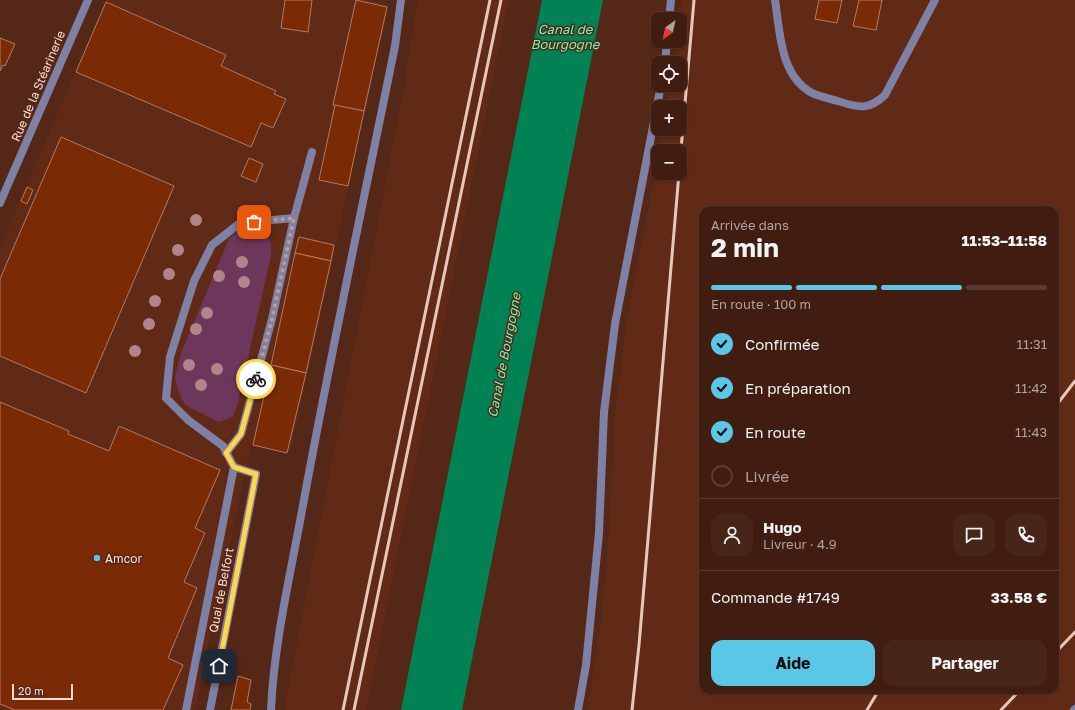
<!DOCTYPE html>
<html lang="fr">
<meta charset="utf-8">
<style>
:root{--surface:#401d10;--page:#472619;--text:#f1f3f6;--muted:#aea29f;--line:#593b30;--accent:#5bc7e7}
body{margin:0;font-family:"Golos Text",sans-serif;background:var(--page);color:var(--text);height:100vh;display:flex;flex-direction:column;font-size:15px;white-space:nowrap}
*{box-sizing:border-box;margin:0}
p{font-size:13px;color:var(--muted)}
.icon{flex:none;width:22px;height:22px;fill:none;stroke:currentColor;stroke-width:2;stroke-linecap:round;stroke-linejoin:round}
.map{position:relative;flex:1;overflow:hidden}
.details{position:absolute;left:699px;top:206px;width:360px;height:488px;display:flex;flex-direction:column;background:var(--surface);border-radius:12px;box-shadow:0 1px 3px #0004,0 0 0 1px var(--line)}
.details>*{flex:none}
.needle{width:26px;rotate:213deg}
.tools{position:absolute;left:651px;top:12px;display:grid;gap:8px}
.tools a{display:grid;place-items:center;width:36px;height:36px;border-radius:8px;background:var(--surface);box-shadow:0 1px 3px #0004,0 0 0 1px var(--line);font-size:20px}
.scale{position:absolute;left:12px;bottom:10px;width:61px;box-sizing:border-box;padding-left:4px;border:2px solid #fcddd3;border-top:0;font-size:11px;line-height:14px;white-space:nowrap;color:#fcddd3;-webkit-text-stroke:3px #552716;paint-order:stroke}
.pin{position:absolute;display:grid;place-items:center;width:34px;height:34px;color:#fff;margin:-17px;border-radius:8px;box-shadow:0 2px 6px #0006}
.courier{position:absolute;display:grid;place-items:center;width:40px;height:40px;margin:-20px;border:3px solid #ffd54a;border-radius:50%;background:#fff;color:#222;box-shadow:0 1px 5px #0007}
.head em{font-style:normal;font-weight:700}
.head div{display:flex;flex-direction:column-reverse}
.head{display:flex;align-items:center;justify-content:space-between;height:68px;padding:0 12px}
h1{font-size:26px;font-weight:700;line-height:30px}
.bar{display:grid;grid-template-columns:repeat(4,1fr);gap:6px 4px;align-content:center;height:48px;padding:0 12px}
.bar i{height:5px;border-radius:3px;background:var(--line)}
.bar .selected{background:var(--accent)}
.bar p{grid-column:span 4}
.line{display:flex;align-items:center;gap:10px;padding:0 12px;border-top:1px solid var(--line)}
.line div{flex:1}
.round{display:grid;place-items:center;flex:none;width:42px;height:42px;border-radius:12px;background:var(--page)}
ol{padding:0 12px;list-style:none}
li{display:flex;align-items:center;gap:12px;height:44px}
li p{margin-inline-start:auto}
li .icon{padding:4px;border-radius:50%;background:var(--accent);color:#111;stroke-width:4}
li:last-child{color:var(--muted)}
li i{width:22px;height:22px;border:2px solid var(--line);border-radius:50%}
.cta{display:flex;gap:8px;margin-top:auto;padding:8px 12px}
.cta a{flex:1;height:46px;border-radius:12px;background:var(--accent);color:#111;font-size:16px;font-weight:700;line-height:46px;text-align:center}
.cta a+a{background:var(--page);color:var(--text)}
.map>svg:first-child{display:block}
.built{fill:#602a17;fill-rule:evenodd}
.green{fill:#6d375c}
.water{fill:#008254}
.building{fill:#7b2a06;stroke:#b17b68}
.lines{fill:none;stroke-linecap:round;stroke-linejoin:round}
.service{stroke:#7d81a5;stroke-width:8}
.minor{stroke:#7d81a5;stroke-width:8}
.rail{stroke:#e7c6bb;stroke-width:3}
.tree{fill:#b1848c}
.done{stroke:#c29d91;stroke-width:4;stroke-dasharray:0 7.2}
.route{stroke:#ffd54a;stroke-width:5}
.poi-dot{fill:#5bc7e7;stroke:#552716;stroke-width:1.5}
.labels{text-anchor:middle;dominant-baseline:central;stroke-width:3;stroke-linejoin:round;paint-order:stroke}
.street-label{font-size:12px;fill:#fcddd3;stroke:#552716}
.poi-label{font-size:12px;fill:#fcddd3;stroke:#552716;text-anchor:start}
.water-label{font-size:13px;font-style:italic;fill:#70f7b6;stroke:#552716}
</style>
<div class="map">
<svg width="1075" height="710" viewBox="0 0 1075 710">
<rect width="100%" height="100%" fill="#552716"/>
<g class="built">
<path d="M106,0H368L389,4L290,453L251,444L195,710H0V247Z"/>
<path d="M418,0H509L366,710H284L401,103Z"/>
<path d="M681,0H1075V710H587L600,630L610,518L614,421L627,318L658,158V173H680V151H659L663,129H680V107H667L671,85H680V63H675L678,41H680ZM703,210H1055V690H703Z"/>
</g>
<path class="green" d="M253,225C267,233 273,239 271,255L237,407L233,416L219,422L185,405L178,391L175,377L181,353L229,239L244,226Z"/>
<path class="water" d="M542,0H603L462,710H401Z"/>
<g class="building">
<path d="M285,0H312L308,32L281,28Z"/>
<path d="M356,0L387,7L364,111L333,105Z"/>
<path d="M819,0H842L837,23L815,19Z"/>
<path d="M859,0H882L876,30L853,26Z"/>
<path d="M106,2L226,55L221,66L276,91L274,94L286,99L273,128L261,123L251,147L76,72Z"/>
<path d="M0,38L15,44L5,66L3,65L0,71Z"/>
<path d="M335,105L364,111L348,186L319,180Z"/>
<path d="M61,137L174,186L86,393L0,356V279Z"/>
<path d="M249,158L263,164L256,182L241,176Z"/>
<path d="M27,187L33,190L27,204L21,201Z"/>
<path d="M299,237L334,245L331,261L295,253Z"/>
<path d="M295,253L331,261L306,373L271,365Z"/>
<path d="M271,365L306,373L287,453L253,445Z"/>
<path d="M0,402L69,431L68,434L109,451L119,426L220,470L195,528L205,533L184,582L197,588L168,658L183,665L163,710H15L0,704Z"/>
<path d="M238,676L251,680L247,702L251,704L250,710H231Z"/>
</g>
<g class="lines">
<g class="service">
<path d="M775,0C780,32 780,76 812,93C821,97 831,99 841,102C860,108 869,110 885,95L935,0"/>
<path d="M669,19L671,0"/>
<path d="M665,63L667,41"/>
<path d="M226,453L241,434L272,319L294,218L312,152"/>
<path d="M234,467L256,474"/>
<path d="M186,710L234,467L223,446L188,420L166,398L170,357L194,281L212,245L240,223L294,218"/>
<path d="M271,710C274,642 291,572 303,505C331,352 364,199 395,46L401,0"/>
<path d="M578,710L586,665L599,533L604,412L615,324L661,85"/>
<path d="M1074,710L1075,709"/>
</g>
<g class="minor">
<path d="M0,203L88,0"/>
<path d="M210,710L256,474"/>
</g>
<g class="rail">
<path d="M680,161L694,0"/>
<path d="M1055,407L1075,381"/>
<path d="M1055,653L1075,632"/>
<path d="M343,710L490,0"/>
<path d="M354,710L501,0"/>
<path d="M632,710L639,645L679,173"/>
<path d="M867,710L879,690"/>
<path d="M1001,710L1020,690"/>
</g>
</g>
<g class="tree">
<circle cx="196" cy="220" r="6"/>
<circle cx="178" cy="250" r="6"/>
<circle cx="242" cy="262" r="6"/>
<circle cx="169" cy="274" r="6"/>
<circle cx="219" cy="276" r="6"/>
<circle cx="244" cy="282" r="6"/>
<circle cx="155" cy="301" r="6"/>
<circle cx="207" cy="313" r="6"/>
<circle cx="149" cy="324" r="6"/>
<circle cx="196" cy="329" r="6"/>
<circle cx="135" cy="351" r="6"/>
<circle cx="189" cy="365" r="6"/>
<circle cx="217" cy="369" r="6"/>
<circle cx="201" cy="385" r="6"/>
</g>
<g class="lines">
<path class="done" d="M254,222L294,218L272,319L256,379"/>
<path class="route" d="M219,666L256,474L234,467L226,453L241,434L256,379"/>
</g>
<circle class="poi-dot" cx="97" cy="558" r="4"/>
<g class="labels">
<g class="street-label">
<text transform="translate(38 86) rotate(-67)">Rue de la Stéarinerie</text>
<text transform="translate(221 590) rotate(-79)">Quai de Belfort</text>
</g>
<g class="poi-label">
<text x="105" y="558">Amcor</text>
</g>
<g class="water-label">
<text x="565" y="29">Canal de<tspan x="565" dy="15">Bourgogne</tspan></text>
<text transform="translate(504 355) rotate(-79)">Canal de Bourgogne</text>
</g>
</g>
</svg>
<div class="tools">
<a><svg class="needle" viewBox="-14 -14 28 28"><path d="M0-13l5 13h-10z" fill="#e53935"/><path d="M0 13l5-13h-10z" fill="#aea29f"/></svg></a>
<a><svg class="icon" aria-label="locate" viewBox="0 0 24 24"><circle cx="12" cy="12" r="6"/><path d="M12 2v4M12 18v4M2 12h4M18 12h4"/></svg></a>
<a>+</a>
<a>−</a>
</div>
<div class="scale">20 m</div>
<div class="pin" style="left:254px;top:222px;background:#ea580c"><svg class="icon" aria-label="bag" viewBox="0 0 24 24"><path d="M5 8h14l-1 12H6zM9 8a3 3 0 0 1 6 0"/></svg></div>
<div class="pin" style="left:219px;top:666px;background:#1f2937"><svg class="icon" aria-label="home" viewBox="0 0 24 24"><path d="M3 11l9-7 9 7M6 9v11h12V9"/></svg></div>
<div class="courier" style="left:256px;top:379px"><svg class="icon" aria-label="bike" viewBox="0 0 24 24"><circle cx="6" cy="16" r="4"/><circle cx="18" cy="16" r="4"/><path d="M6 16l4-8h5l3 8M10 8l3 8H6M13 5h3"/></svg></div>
<section class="details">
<div class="head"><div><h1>2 min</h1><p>Arrivée dans</p></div><em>11:53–11:58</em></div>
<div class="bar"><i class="selected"></i><i class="selected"></i><i class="selected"></i><i></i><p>En route · 100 m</p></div>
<ol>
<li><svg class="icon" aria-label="check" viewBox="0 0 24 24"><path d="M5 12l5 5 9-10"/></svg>Confirmée<p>11:31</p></li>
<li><svg class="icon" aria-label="check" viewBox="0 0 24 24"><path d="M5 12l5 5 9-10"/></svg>En préparation<p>11:42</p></li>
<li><svg class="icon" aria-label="check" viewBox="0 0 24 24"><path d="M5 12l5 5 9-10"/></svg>En route<p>11:43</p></li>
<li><i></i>Livrée</li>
</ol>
<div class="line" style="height:72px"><a class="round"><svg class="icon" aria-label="person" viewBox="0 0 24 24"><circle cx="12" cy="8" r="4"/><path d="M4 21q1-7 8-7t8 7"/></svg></a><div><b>Hugo</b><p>Livreur · 4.9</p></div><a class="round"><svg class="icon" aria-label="chat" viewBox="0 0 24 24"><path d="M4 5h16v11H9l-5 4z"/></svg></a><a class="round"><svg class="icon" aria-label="phone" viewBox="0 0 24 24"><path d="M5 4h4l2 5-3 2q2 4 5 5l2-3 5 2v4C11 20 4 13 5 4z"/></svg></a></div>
<div class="line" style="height:52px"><div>Commande #1749</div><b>33.58 €</b></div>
<div class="cta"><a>Aide</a><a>Partager</a></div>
</section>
</div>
